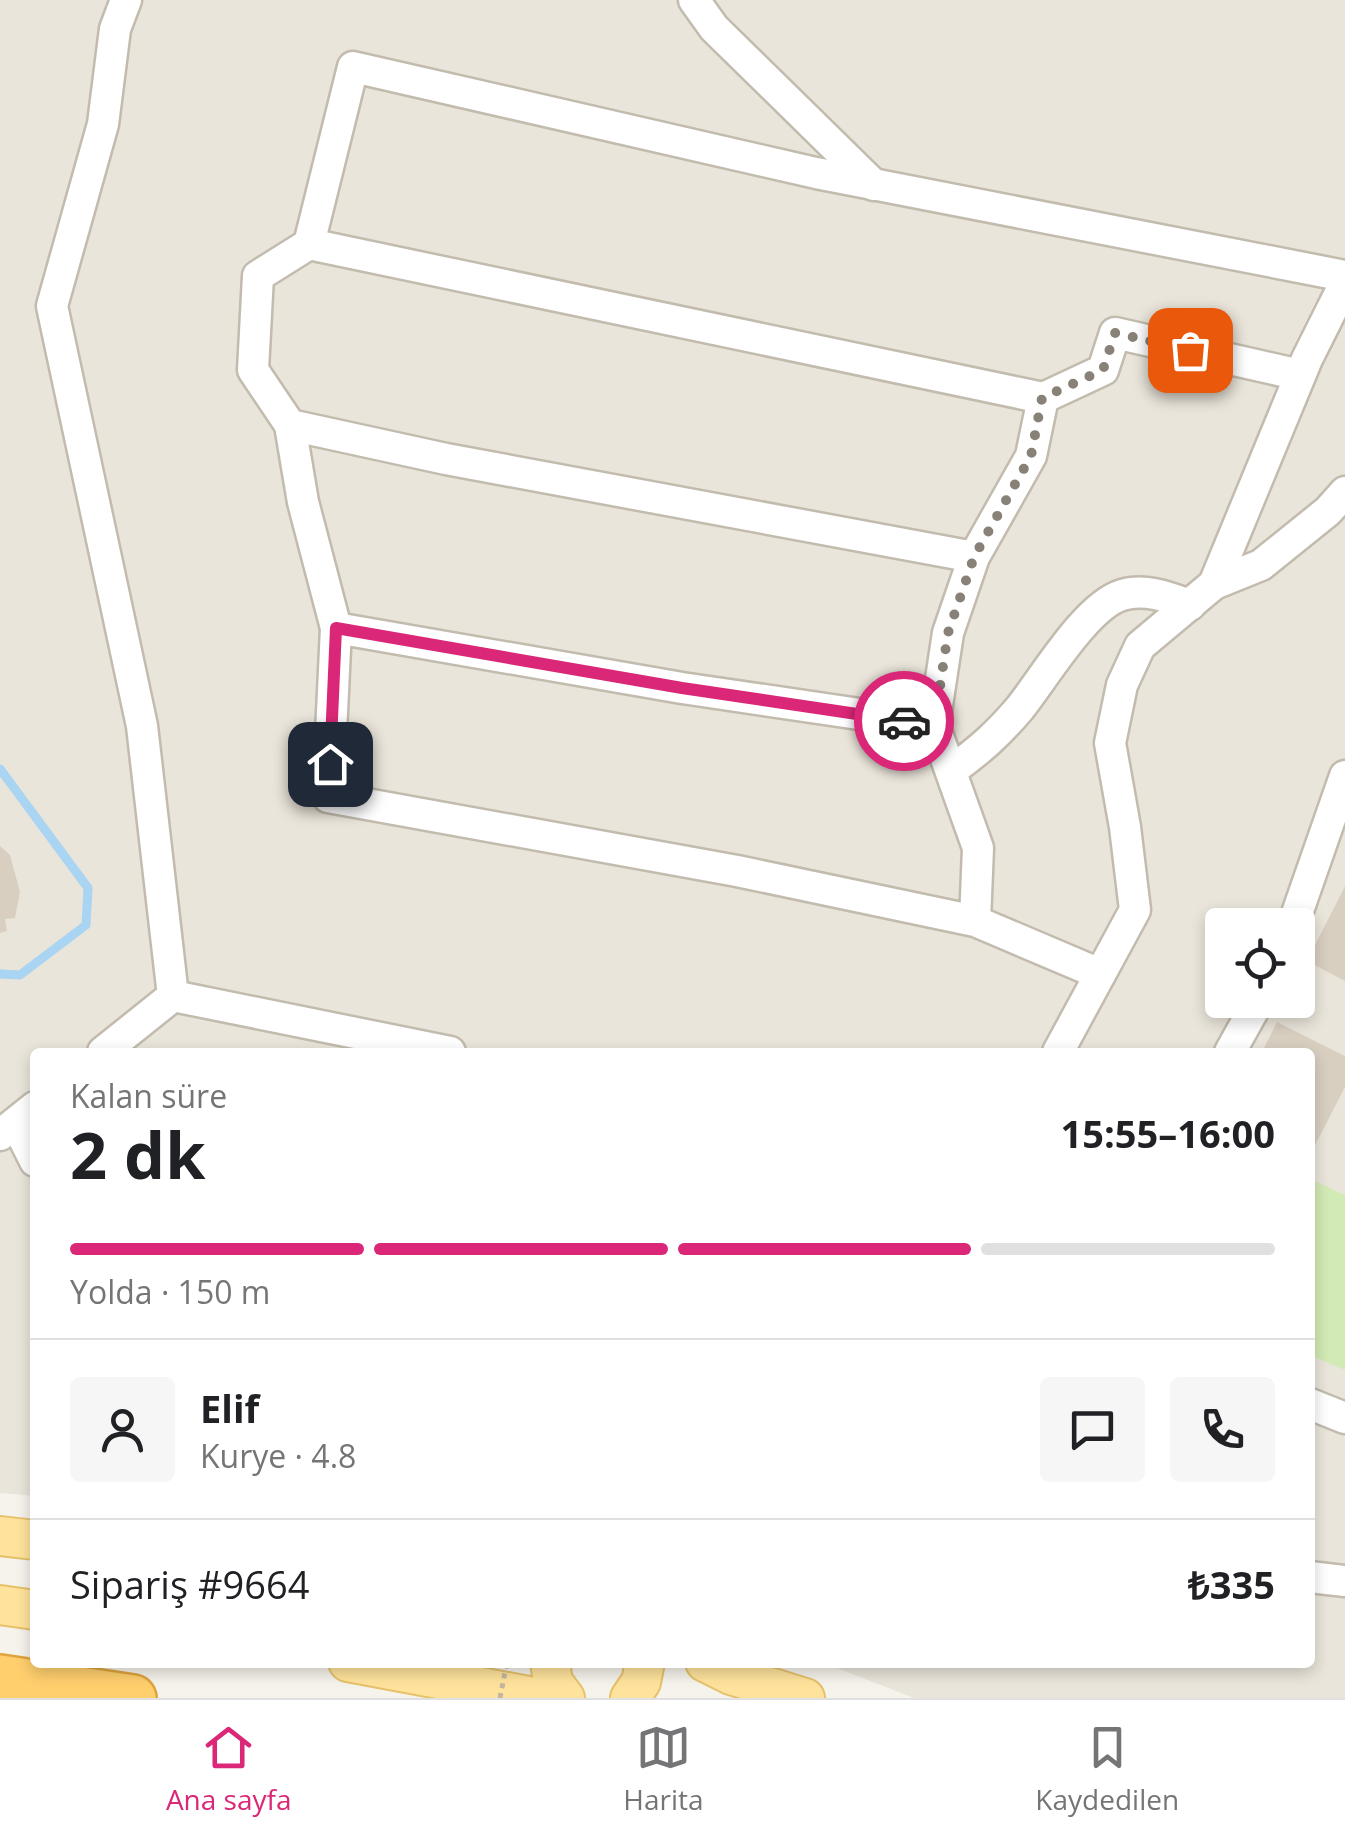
<!DOCTYPE html>
<html lang="tr">
<meta charset="utf-8">
<style>
:root{--surface:#fff;--page:#f6f6f6;--text:#202124;--muted:#757577;--line:#e0e0e0;--accent:#db2777}
body{margin:0;font-family:"Open Sans",sans-serif;background:var(--page);color:var(--text);height:100vh;display:flex;flex-direction:column;font-size:38px;white-space:nowrap}
*{box-sizing:border-box;margin:0}
p{font-size:32px;color:var(--muted)}
.icon{flex:none;width:55px;height:55px;fill:none;stroke:currentColor;stroke-width:2;stroke-linecap:round;stroke-linejoin:round}
.map{position:relative;flex:1;overflow:hidden}
.panel{position:absolute;left:30px;top:1048px;width:1285px;height:620px;display:flex;flex-direction:column;background:var(--surface);border-radius:10px;box-shadow:0 5px 15px #0003}
.panel>*{flex:none}
.tools{position:absolute;left:1205px;top:908px;display:grid;gap:20px}
.tools a{display:grid;place-items:center;width:110px;height:110px;border-radius:10px;background:var(--surface);box-shadow:0 5px 15px #0003;font-size:50px}
.pin{position:absolute;display:grid;place-items:center;width:85px;height:85px;color:#fff;margin:-42px;border-radius:20px;box-shadow:0 5px 15px #0006}
.courier{position:absolute;display:grid;place-items:center;width:100px;height:100px;margin:-50px;border:8px solid #db2777;border-radius:50%;background:#fff;color:#222;box-shadow:0 2px 12px #0007}
.overview em{font-style:normal;font-weight:700}
.overview div{display:flex;flex-direction:column-reverse}
.overview{display:flex;align-items:center;justify-content:space-between;height:170px;padding:0 40px}
h1{font-size:65px;font-weight:700;line-height:75px}
.bar{display:grid;grid-template-columns:repeat(4,1fr);gap:15px 10px;align-content:center;height:120px;padding:0 40px}
.bar i{height:12px;border-radius:8px;background:var(--line)}
.bar .active{background:var(--accent)}
.bar p{grid-column:span 4}
.line{display:flex;align-items:center;gap:25px;padding:0 40px;border-top:2px solid var(--line)}
.line div{flex:1}
.round{display:grid;place-items:center;flex:none;width:105px;height:105px;border-radius:10px;background:var(--page)}
.tab-bar{display:flex;justify-content:space-around;align-items:center;height:140px;border-top:2px solid var(--line);background:var(--surface);font-size:28px;color:var(--muted)}
.tab-bar a{display:grid;justify-items:center;gap:5px}
.tab-bar .active{color:var(--accent)}
.map>svg:first-child{display:block}
.residential{fill:#eae5da;fill-rule:evenodd}
.green{fill:#d2eab5}
.lines{fill:none;stroke-linecap:round;stroke-linejoin:round}
.stream{stroke:#a9d4f2;stroke-width:9}
.building{fill:#d8cfc1}
.minor-casing{stroke:#c2bbae;stroke-width:35}
.major-casing{stroke:#e6c16a;stroke-width:42}
.highway-casing{stroke:#e0a43c;stroke-width:50}
.minor{stroke:#fff;stroke-width:30}
.major{stroke:#ffe39c;stroke-width:38}
.highway{stroke:#ffcf6e;stroke-width:45}
.path-bridge{stroke:#c4b79f;stroke-width:5;stroke-dasharray:5 5;stroke-linecap:butt}
.done{stroke:#878178;stroke-width:10;stroke-dasharray:0 18}
.route{stroke:#db2777;stroke-width:12}
</style>
<div class="map">
<svg width="1345" height="1698" viewBox="0 0 1345 1698">
<rect width="100%" height="100%" fill="#f6f3ec"/>
<path class="residential" d="M0,0H1345V1698H914L824,1663L1310,1662V1052H35V1496L0,1493ZM1222,925H1298V1000H1222Z"/>
<path class="green" d="M1310,1179L1345,1195V1370L1310,1355Z"/>
<g class="lines">
<path class="stream" d="M0,769L88,888L86,925L20,975L0,974"/>
</g>
<g class="building">
<path d="M0,846L10,855L20,892L15,918L5,919L7,931L0,933Z"/>
<path d="M1345,886V981L1307,961Z"/>
<path d="M1277,1022L1345,1056V1087L1310,1155V1052H1262Z"/>
</g>
<g class="lines">
<defs>
<g id="minor">
<path d="M126,0L115,29L103,124L52,306L142,726L173,996"/>
<path d="M694,0L714,28L874,185"/>
<path d="M309,244L353,67L816,173L1345,276"/>
<path d="M1043,398L1103,370L1115,333L1300,375"/>
<path d="M290,425L303,502L336,628"/>
<path d="M1214,584L1261,565L1328,511L1345,492"/>
<path d="M934,725L948,633L974,557L446,459L290,425L253,370L258,276L309,244L1043,398L1031,456L974,557"/>
<path d="M952,770C980,750 998,734 1020,708C1044,678 1086,606 1122,595C1145,588 1168,597 1190,605"/>
<path d="M975,921L978,848L934,725L682,688L336,628L328,797L737,871L975,921L1100,974"/>
<path d="M1293,925L1345,776"/>
<path d="M103,1052L173,996L450,1052"/>
<path d="M1058,1052L1135,910L1125,827L1110,743L1122,685L1140,646L1214,584L1307,359L1345,283"/>
<path d="M1230,1052L1259,1000"/>
<path d="M16,1123L35,1161"/>
<path d="M0,1135L35,1107"/>
<path d="M1310,1404L1345,1418"/>
<path d="M1310,1577L1345,1581"/>
</g>
<g id="major">
<path d="M0,1536L35,1540"/>
<path d="M0,1605L35,1610"/>
<path d="M348,1662L539,1698"/>
<path d="M550,1662L553,1682L565,1698"/>
<path d="M705,1662L731,1675L805,1698"/>
<path d="M630,1698L641,1682L645,1662"/>
</g>
<path id="highway" d="M0,1678L133,1698"/>
</defs>
<use href="#minor" class="minor-casing"/>
<use href="#major" class="major-casing"/>
<use href="#highway" class="highway-casing"/>
<use href="#minor" class="minor"/>
<use href="#major" class="major"/>
<use href="#highway" class="highway"/>
<path class="path-bridge" d="M500,1698L507,1662"/>
</g>
<g class="lines">
<path class="done" d="M904,721L934,726L948,633L974,557L1031,456L1042,398L1103,370L1115,333L1190,350"/>
<path class="route" d="M330,764L336,628L682,688L904,721"/>
</g>
</svg>
<div class="tools">
<a><svg class="icon" aria-label="locate" viewBox="0 0 24 24"><circle cx="12" cy="12" r="6"/><path d="M12 2v4M12 18v4M2 12h4M18 12h4"/></svg></a>
</div>
<div class="pin" style="left:1190px;top:350px;background:#ea580c"><svg class="icon" aria-label="bag" viewBox="0 0 24 24"><path d="M5 8h14l-1 12H6zM9 8a3 3 0 0 1 6 0"/></svg></div>
<div class="pin" style="left:330px;top:764px;background:#1f2937"><svg class="icon" aria-label="home" viewBox="0 0 24 24"><path d="M3 11l9-7 9 7M6 9v11h12V9"/></svg></div>
<div class="courier" style="left:904px;top:721px"><svg class="icon" aria-label="car" viewBox="0 0 24 24"><path d="M5 17H2v-5l4-1 3-4h7l3 4 3 1v5h-3M9 17h6M6 11h13"/><circle cx="7" cy="17" r="2"/><circle cx="17" cy="17" r="2"/></svg></div>
<section class="panel">
<div class="overview"><div><h1>2 dk</h1><p>Kalan süre</p></div><em>15:55–16:00</em></div>
<div class="bar"><i class="active"></i><i class="active"></i><i class="active"></i><i></i><p>Yolda · 150 m</p></div>
<div class="line" style="height:180px"><a class="round"><svg class="icon" aria-label="person" viewBox="0 0 24 24"><circle cx="12" cy="8" r="4"/><path d="M4 21q1-7 8-7t8 7"/></svg></a><div><b>Elif</b><p>Kurye · 4.8</p></div><a class="round"><svg class="icon" aria-label="chat" viewBox="0 0 24 24"><path d="M4 5h16v11H9l-5 4z"/></svg></a><a class="round"><svg class="icon" aria-label="phone" viewBox="0 0 24 24"><path d="M5 4h4l2 5-3 2q2 4 5 5l2-3 5 2v4C11 20 4 13 5 4z"/></svg></a></div>
<div class="line" style="height:130px"><div>Sipariş #9664</div><b>₺335</b></div>
</section>
</div>
<nav class="tab-bar">
<a class="active"><svg class="icon" aria-label="home" viewBox="0 0 24 24"><path d="M3 11l9-7 9 7M6 9v11h12V9"/></svg>Ana sayfa</a>
<a><svg class="icon" aria-label="map" viewBox="0 0 24 24"><path d="M3 6l6-2 6 2 6-2v14l-6 2-6-2-6 2zM9 4v14M15 6v14"/></svg>Harita</a>
<a><svg class="icon" aria-label="saved" viewBox="0 0 24 24"><path d="M7 4h10v16l-5-4-5 4z"/></svg>Kaydedilen</a>
</nav>
